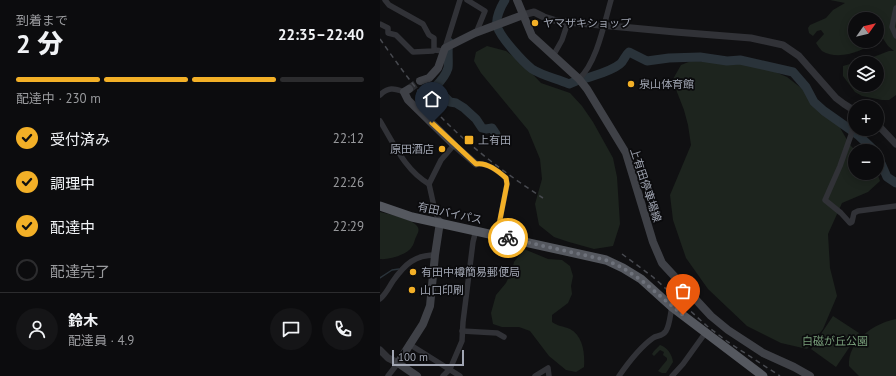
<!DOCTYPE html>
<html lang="ja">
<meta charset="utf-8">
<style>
:root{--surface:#0c0c0e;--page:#151517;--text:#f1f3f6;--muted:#9a9b9e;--line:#2c2c2e;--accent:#f3b027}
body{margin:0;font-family:"PT Sans","Noto Sans JP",sans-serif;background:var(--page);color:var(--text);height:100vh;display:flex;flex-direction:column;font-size:15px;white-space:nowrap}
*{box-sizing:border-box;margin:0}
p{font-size:13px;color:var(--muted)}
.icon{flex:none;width:22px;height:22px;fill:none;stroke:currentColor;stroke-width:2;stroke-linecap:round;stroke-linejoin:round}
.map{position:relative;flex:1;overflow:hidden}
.drawer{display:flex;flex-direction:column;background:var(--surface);width:380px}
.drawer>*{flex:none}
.needle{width:26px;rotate:56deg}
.tools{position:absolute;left:468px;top:12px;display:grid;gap:8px}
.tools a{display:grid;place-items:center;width:36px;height:36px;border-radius:50%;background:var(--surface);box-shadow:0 2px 10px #0003,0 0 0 1px var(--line);font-size:20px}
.scale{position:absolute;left:12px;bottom:10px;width:72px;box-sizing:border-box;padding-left:4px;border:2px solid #a1a6b3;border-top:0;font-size:11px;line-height:14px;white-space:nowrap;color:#a1a6b3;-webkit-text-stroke:3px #0b0b0d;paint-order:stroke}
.pin{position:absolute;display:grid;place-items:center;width:34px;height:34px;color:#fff;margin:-41px -17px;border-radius:50% 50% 50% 0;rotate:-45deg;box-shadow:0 0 4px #0007}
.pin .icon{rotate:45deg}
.courier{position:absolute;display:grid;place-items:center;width:40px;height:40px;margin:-20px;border:3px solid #f3b027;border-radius:50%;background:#fff;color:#222;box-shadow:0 1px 5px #0007}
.headline em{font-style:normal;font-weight:800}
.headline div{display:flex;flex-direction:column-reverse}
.headline{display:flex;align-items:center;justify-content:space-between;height:68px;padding:0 16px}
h1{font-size:26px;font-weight:800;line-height:30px}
.bar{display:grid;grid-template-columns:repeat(4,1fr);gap:6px 4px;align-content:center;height:48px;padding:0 16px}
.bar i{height:5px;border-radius:3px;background:var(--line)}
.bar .on{background:var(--accent)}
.bar p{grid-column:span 4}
.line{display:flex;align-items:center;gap:10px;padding:0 16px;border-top:1px solid var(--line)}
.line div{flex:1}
.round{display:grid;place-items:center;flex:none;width:42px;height:42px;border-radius:21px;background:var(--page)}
ol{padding:0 16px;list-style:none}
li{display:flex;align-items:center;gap:12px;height:44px}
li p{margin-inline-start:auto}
li .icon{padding:4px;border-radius:50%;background:var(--accent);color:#111;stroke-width:4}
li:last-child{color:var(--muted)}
li i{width:22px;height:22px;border:2px solid var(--line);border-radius:50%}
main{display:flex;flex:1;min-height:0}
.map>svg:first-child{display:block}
.green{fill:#1d241e;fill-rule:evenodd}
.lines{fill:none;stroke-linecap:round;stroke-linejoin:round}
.stream{stroke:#2a333a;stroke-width:1.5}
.river{stroke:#2a333a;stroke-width:9}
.secondary-tunnel{stroke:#2d2e32;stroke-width:8;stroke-dasharray:8 4;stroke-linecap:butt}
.minor{stroke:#313237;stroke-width:5.5}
.tertiary{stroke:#313237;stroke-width:7}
.secondary{stroke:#3f4147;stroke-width:8}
.trunk{stroke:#55585f;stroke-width:9}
.rail{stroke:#484a50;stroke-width:1.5;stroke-dasharray:5 4;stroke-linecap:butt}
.done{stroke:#6e727b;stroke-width:4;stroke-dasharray:0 7.2}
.route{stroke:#f3b027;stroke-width:5}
.poi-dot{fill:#f3b027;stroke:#0b0b0d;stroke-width:1.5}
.labels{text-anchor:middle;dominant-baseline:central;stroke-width:3.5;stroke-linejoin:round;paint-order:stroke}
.poi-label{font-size:11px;fill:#a1a6b3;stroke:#0b0b0d;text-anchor:start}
.street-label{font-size:11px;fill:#a1a6b3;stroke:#0b0b0d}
.park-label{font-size:11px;fill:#789e7a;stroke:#0b0b0d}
</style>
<main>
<section class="drawer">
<div class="headline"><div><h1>2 分</h1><p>到着まで</p></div><em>22:35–22:40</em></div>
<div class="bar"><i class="on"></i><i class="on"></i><i class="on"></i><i></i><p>配達中 · 230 m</p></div>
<ol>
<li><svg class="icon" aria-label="check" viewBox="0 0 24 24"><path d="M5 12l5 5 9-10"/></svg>受付済み<p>22:12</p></li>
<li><svg class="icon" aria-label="check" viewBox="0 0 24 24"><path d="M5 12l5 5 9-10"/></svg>調理中<p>22:26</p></li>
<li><svg class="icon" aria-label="check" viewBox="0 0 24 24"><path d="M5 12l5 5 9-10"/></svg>配達中<p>22:29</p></li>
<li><i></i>配達完了</li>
</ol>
<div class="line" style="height:72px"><a class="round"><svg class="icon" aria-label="person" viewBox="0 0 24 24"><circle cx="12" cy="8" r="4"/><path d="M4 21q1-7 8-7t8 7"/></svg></a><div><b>鈴木</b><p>配達員 · 4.9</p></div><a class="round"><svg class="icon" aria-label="chat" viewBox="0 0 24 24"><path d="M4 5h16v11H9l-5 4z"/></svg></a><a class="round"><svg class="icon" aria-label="phone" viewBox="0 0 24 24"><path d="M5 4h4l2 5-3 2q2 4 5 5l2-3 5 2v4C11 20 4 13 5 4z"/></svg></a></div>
</section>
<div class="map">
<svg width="516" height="376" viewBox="0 0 516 376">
<rect width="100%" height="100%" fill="#101012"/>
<g class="green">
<path d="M450,0H516V95L509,100H502L482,96L475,92L463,76V66L488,59L509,51H514L508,46L502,37L497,41V19H475V41H497C483,51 459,61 442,51C440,49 438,46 436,43L444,34L441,30L437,31L433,36L429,33L428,28L430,25L446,18L453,10L465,3ZM475,63H497V85H475Z"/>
<path d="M107,46L126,51L142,63L161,83L190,93L202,106L213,122L233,158L237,177L240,224L233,246L214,249L189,242L174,237L159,225L155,204L162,179L160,159L148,130L101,73L94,61L96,52Z"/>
<path d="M311,61L377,64L407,77L430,95L455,119L470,145L476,151H475V173H497L500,181L488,192L462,203L448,234L450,268L457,296L443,329L427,349L401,343L367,326L328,289L306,258L293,220L290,195L311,145L308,125L304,110L297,92L293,79L301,65Z"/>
<path d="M0,212C9,214 32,219 37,226C40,230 38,233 36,237C34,241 34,245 31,248C26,255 8,260 0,259Z"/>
<path d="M144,249L168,259L182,260L190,266L193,276L191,286L192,294L188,303L172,315V322C177,326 183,326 190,329C203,336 205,353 204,367L196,372L186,370L169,356L150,331L139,327H122L113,324L111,313L116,295L126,283L132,271L134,262Z"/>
<path d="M453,316L479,333L456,367L431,349Z"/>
<path d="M516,319V376H479L469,366C467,342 494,323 516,319Z"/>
<path d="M280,345C287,347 292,354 293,362L286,373H282L278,371L287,360V358L283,355L284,352L280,350L274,356L272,354L274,351Z"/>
</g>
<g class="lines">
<path class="stream" d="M0,278L12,270L19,269"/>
<g class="river">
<path d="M125,0C121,6 115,19 117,26C120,37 143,62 152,69C163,76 178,79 189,84L196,81"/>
<path d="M69,42C67,51 69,59 68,68C66,75 60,82 55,87L70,102L76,103L84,108L96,119L102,128L106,129L112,128L116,134"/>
<path d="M204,79C215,75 230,72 240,64C244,61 245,55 249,52L267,61L289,58L320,57L347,61L360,60L413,72L426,87L434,102L444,111L478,135L495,151"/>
<path d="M497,154L507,177L516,183"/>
</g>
<path class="secondary-tunnel" d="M29,89L40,81"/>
<g class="minor">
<path d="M5,0L9,5L43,24L49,35L54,38V50L64,51"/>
<path d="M87,0L105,11L96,33"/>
<path d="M516,8L512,27L516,36"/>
<path d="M0,24L8,28V33L16,35L33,52L53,51L54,50"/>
<path d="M65,48L80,0"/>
<path d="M173,56L182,40L188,22"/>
<path d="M199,79C217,62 224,24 231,0"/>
<path d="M0,95C8,87 14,88 24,92"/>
<path d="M475,118L471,135L460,166L445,200L461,213L470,223L472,222L474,213L478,211L516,206"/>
<path d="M0,121C14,144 25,170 49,184L55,211L60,222"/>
<path d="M96,164C107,162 118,171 126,178L127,184L117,235"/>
<path d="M49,184L61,160L74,145"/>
<path d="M0,299C6,294 9,287 13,281C25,264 35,255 55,255"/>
<path d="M82,331L117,333L124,337"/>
<path d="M29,344L80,376"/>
<path d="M8,376L18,363"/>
<path d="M63,376L70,369L82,341L83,322L93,242L96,230"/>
<path d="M155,376L168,368L169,376"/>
<path d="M239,376C248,363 259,348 273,338C277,335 282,337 286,331C290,324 290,315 292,307"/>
<path d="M292,376L303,364L326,332"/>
</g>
<g class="tertiary">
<path d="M143,15L154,12L164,17L177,21L295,32L371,38L403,45L419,56L456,98L464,104L475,111"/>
<path d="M497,124L516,144"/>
<path d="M74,145L96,164"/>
<path d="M0,350L8,358L18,363"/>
</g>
<g class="secondary">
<path d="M137,0L152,36L199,79L207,89L246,153L273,242L282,263L331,316L348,330L383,353L414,367L430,376"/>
<path d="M40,81L49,78L58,68L65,48L95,33L143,15"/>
<path d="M29,89L24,92L28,100L74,145"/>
<path d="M37,376L18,363L43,324L50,306L55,255L60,222"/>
</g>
<path class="trunk" d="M0,206L32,217L226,260L243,268L261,279L292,307L383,376"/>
<g class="rail">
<path d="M0,39C19,66 39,94 62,118C90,147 129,176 163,198"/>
<path d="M242,254L273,277L327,326L348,342L400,376"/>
</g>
</g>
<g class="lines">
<path class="done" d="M128,238L226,260L243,268L261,280L303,315"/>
<path class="route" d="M52,123L96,164C107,162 118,171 126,178L127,184L117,235L128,238"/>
</g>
<g class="poi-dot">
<circle cx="155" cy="23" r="4"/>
<circle cx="251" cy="84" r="4"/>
<rect x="84" y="135" width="10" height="10" rx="2"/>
<circle cx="62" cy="149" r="4"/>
<circle cx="33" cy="272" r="4"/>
<circle cx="32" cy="290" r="4"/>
</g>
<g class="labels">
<g class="poi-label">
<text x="163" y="23">ヤマザキショップ</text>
<text x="259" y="84">泉山体育館</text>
<text x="98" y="140">上有田</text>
<text x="54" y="149" text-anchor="end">原田酒店</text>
<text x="41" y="272">有田中樽簡易郵便局</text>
<text x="40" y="290">山口印刷</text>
</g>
<g class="street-label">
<text transform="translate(266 185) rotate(72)">上有田停車場線</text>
<text transform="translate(70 213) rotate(12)">有田バイパス</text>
</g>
<g class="park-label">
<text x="455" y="341">白磁が丘公園</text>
</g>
</g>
</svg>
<div class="tools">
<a><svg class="needle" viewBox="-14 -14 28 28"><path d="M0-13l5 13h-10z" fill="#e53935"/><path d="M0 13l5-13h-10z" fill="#9a9b9e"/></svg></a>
<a><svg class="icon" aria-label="layers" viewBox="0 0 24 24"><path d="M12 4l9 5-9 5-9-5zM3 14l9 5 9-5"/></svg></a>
<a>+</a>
<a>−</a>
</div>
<div class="scale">100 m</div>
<div class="pin" style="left:303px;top:315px;background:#ea580c"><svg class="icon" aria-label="bag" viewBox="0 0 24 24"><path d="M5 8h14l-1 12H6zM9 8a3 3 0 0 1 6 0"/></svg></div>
<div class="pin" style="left:52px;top:123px;background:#1f2937"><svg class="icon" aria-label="home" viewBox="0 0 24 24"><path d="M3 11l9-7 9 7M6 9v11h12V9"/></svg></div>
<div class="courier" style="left:128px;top:238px"><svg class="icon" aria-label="bike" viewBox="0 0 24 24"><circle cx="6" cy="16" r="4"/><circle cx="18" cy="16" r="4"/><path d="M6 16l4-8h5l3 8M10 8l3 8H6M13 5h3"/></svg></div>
</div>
</main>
